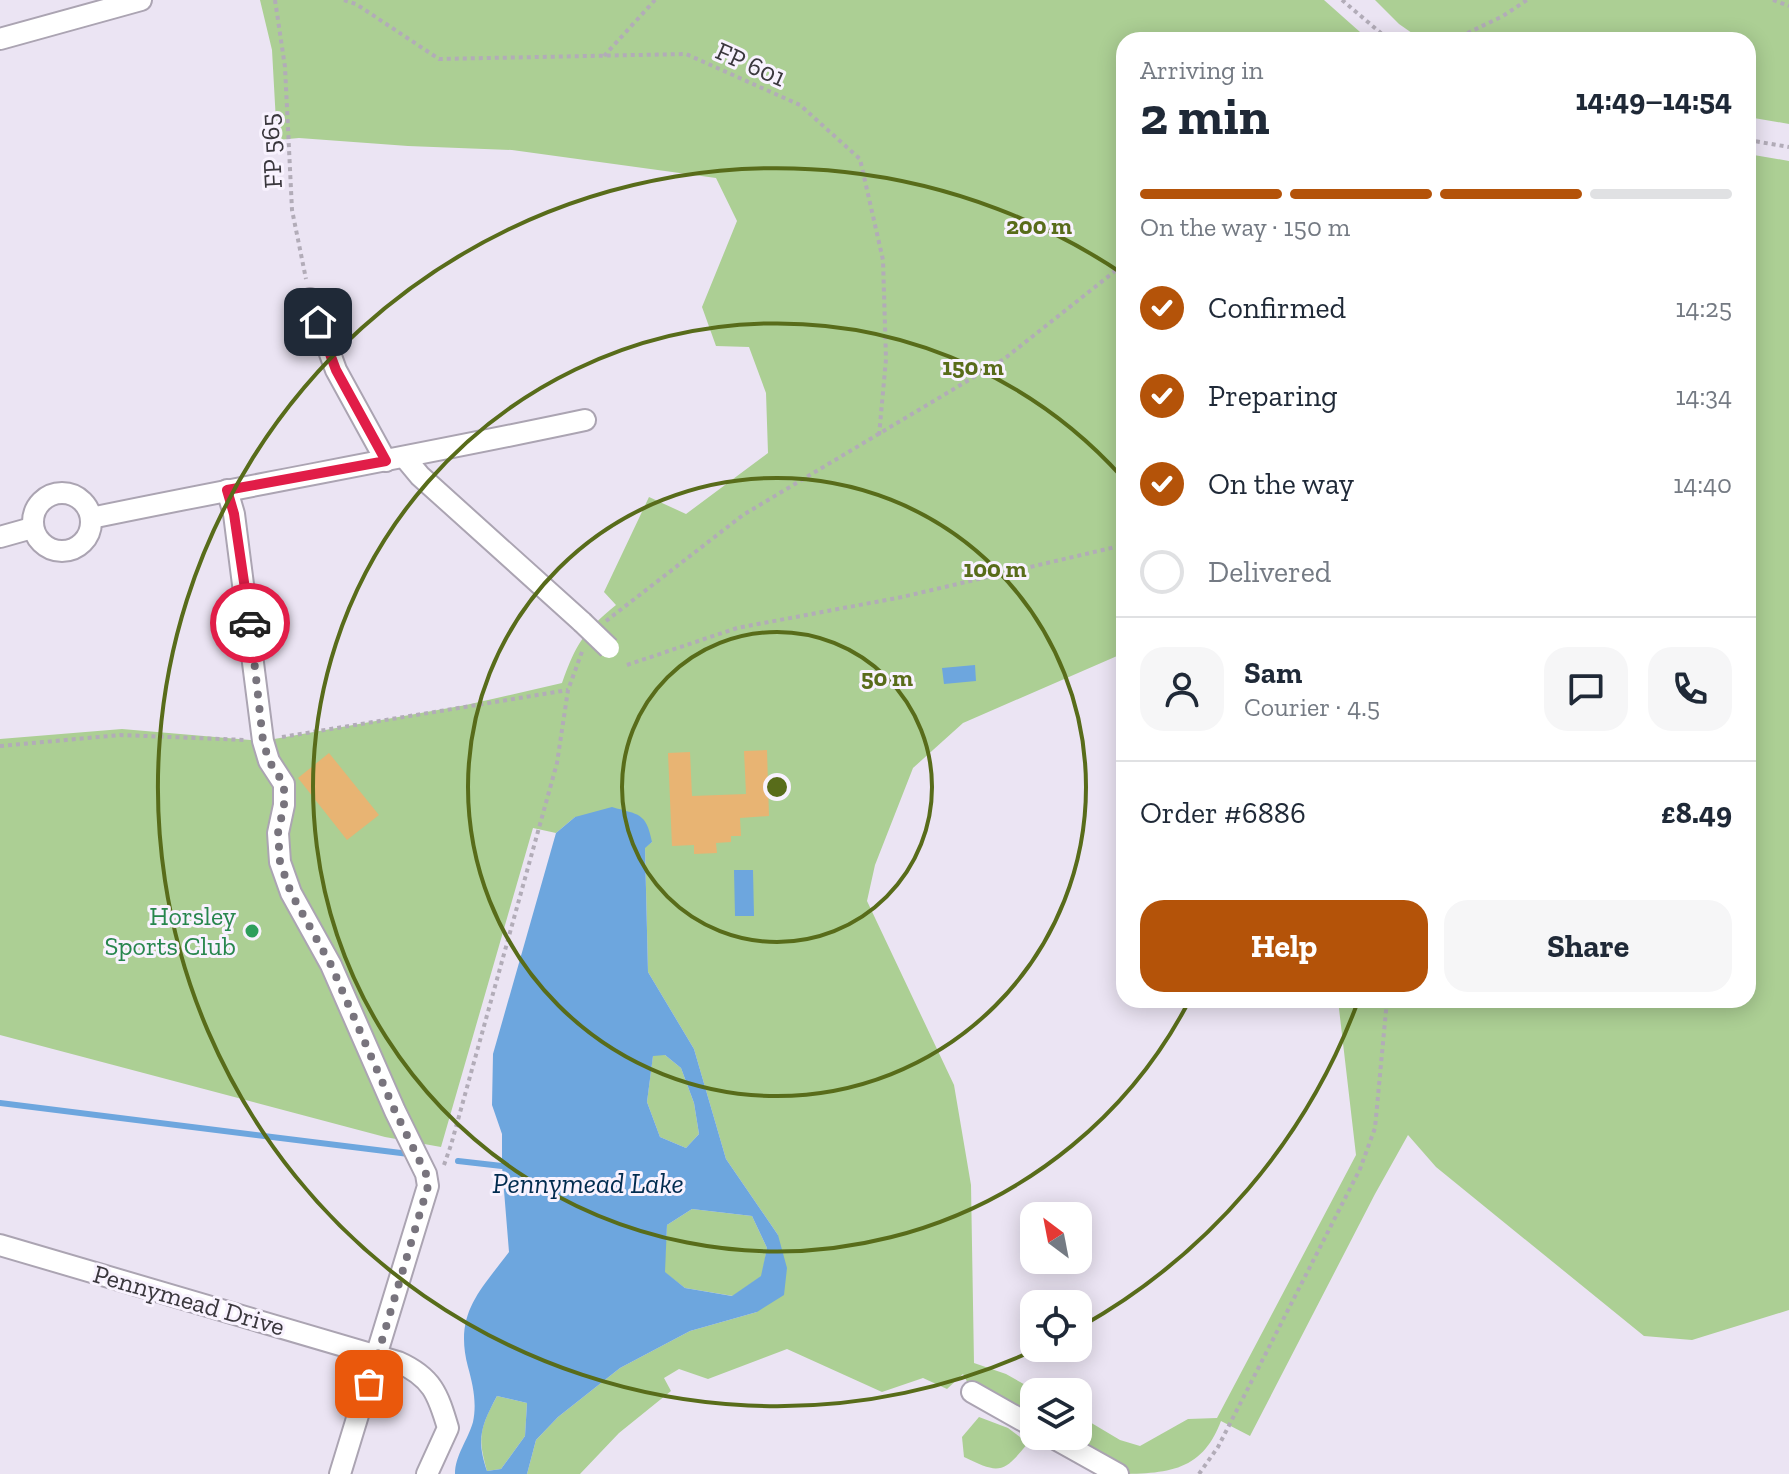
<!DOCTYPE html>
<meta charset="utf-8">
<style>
:root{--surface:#fff;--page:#f6f6f7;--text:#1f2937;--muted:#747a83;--line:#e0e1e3;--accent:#b45309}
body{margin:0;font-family:"Zilla Slab",serif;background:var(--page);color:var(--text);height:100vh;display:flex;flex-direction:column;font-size:30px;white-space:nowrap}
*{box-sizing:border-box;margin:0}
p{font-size:26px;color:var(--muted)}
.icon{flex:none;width:44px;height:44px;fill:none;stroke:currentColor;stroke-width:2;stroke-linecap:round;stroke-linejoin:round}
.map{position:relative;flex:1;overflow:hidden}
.drawer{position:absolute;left:1116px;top:32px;width:640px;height:976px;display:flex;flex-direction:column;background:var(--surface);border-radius:24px;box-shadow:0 4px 20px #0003}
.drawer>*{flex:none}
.needle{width:52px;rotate:328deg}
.tools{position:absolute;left:1020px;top:1202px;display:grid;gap:16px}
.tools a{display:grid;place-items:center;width:72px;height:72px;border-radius:16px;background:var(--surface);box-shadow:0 4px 20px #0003;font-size:40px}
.pin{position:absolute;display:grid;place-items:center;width:68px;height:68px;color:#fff;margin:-34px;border-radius:16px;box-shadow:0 4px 12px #0006}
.courier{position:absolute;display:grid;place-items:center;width:80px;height:80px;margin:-40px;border:6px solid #e11d48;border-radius:50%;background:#fff;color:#222;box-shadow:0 2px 10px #0007}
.head em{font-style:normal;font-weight:700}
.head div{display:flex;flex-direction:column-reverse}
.head{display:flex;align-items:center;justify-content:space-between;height:136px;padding:0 24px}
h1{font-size:52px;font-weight:700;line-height:60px}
.bar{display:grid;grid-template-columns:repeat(4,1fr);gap:12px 8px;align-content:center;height:96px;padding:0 24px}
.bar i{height:10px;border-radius:6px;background:var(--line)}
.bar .selected{background:var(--accent)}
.bar p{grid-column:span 4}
.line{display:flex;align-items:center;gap:20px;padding:0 24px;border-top:2px solid var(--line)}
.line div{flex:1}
.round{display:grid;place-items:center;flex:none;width:84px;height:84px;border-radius:24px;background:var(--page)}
ol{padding:0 24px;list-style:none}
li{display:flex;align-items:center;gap:24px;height:88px}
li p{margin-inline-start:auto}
li .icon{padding:8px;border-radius:50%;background:var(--accent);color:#fff;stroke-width:4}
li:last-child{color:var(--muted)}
li i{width:44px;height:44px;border:4px solid var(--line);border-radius:50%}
.cta{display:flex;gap:16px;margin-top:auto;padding:16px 24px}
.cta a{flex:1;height:92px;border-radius:24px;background:var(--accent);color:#fff;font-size:32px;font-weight:700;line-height:92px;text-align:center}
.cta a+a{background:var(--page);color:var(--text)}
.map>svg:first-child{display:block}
.green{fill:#accf94}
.water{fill:#6da6de;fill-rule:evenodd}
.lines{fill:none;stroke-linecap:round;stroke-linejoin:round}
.stream{stroke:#6da6de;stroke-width:6}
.building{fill:#e8b473}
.minor-casing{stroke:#aba4b2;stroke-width:24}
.path{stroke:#b2acb8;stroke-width:4;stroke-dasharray:4 4;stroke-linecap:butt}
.minor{stroke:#fff;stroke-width:20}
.minor-bridge-casing{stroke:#aba4b2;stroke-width:24;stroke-linecap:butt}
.minor-bridge{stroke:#fff;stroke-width:20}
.done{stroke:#78747d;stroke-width:8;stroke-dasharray:0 14.4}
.route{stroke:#e11d48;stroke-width:10}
.ring{fill:none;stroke:#586c1a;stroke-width:4}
.leisure-dot{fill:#2e9e5b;stroke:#f8f2fe;stroke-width:3}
.labels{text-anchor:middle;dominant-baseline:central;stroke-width:6;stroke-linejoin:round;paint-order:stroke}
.street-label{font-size:26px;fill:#3a373d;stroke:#f8f2fe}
.leisure-label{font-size:26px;fill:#27864d;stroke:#f8f2fe;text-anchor:end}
.water-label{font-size:28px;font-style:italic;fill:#002b4f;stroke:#f8f2fe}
.centre{fill:#586c1a;stroke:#f8f2fe;stroke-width:4}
.ring-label{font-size:24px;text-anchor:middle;font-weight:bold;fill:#586c1a;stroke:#f8f2fe;stroke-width:6;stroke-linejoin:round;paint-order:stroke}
</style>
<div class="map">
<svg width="1789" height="1474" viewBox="0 0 1789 1474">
<rect width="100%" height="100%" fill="#ebe4f3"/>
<g class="green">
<path d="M260,0H1324L1369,40H1124V653L963,723L913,768L875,865L867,901L954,1085L971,1185L974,1363L1006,1374L1038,1392H1034V1434L978,1402L963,1374L947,1389L923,1378L882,1392L787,1349L708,1379L679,1369L664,1378L671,1391L619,1433L580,1474H527L536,1440L558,1417L620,1368L690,1331L757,1312L778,1235L726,1159L694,1049L648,972L645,847L652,842L575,817L556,833L533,828L441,1147L385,1137L0,1035V739L122,729L263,741L466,705L562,683C576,644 584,631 616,605L604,592L649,497L686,514L768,453L766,393L749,347L716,346L702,307L737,221L716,178L512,150L408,146L299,138L277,140L272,50Z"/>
<path d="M1375,0H1789V124L1748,117V40H1422L1399,24Z"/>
<path d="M1748,154L1789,161V1310L1692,1340L1644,1336L1436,1167L1408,1135L1375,1194L1250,1436L1221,1421C1201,1474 1165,1474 1106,1474L1099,1471L1038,1436H1078V1415L1120,1440L1140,1446L1188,1419L1217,1418L1356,1155L1338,1000H1748Z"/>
<path d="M653,1055H665L681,1068L694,1103L699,1134L686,1148L660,1137L647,1102Z"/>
<path d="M692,1209L752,1216L767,1248L762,1276L733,1296L685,1288L664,1272L667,1225Z"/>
<path d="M497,1396L527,1403L525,1436L501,1469L487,1471C477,1436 480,1428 497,1396Z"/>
<path d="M979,1417L1008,1428L1028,1443C1003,1474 999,1474 964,1457L962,1437Z"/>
</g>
<g class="water">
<path d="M975,665L976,681L944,684L942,668Z"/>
<path d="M612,807C639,815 646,812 652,842L645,848L648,972L694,1049L726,1159L778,1235L787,1268L784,1295L757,1312L690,1331L620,1368L558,1417L536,1440L527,1474H455C455,1455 468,1440 473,1422C477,1403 473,1385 468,1367C454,1314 479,1292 509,1252L502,1166V1134L492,1105L493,1054L556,833L575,817ZM665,1055L681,1068L694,1103L699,1134L686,1148L660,1137L647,1102L653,1056ZM692,1209L752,1216L767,1248L761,1276L732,1296L685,1288L665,1272L667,1225ZM497,1396L527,1403L525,1436L501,1469L487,1471C476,1439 481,1426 497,1396Z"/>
<path d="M734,870H753L754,916H735Z"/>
</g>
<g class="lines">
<g class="stream">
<path d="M0,1103L409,1154"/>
<path d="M458,1161L502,1166"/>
</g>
</g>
<g class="building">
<path d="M767,750L769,816L740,818L741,836H731V842L716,843L717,853L694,854V845L672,846L668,753L690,752L692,796L746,794L744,751Z"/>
<path d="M329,753L379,815L347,840L298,778Z"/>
</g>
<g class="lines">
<defs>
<g id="minor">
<path d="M0,39L141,0"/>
<path d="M310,299L336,370L386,461"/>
<path d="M405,458L420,476L582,622"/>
<path d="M227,490L234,514L263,741L269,761L284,784V805L278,833L280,862L291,893L331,965L395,1111L426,1174L428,1186L340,1474"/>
<circle cx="62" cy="522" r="29"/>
<path d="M91,518C255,484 421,455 585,420"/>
<path d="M0,537L32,528"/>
<path d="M0,1245L398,1362C432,1377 438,1394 448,1428L427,1474"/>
<path d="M972,1392L1034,1427"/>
<path d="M1050,1436L1118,1474"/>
</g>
</defs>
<use href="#minor" class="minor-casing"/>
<g class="path">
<path d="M275,0L285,67L292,210L306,279"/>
<path d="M344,0L356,4L439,59L686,54L800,105L860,159L883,260L886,359L879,436"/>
<path d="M1342,0L1389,40"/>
<path d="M1773,0L1789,6"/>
<path d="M1453,40L1503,16L1527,0"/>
<path d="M604,56L655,0"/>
<path d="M1748,140L1789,147"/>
<path d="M606,621L743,515L1004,359L1124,264"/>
<path d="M627,665L737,628L902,597L1124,545"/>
<path d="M282,737L568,690"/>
<path d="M0,746L120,735L246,740"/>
<path d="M444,1165L451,1145L557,763L568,690L583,649"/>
<path d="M1199,1474L1218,1447L1360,1169L1375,1128L1387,1000"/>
</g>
<use href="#minor" class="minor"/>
<defs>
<path id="minor-bridge" d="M582,622L609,648"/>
</defs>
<use href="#minor-bridge" class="minor-bridge-casing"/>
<use href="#minor-bridge" class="minor-bridge"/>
</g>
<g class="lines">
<path class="done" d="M250,623L263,741L269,761L284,784V805L278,833L280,862L291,893L331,965L395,1111L426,1174L428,1186L369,1384"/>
<path class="route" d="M250,623L234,514L227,490L386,461L336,370L318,322"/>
</g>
<g class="ring">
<circle cx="777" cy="787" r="155"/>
<circle cx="777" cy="787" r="309"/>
<path d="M1189 1001A464 464 0 1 1 1122 477"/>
<path d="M1357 1004A619 619 0 0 1 1082 1326M1039 1348A619 619 0 1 1 1123 274"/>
</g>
<circle class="leisure-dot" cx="252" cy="931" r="8"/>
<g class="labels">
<g class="street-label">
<text transform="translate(751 64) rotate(24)">FP 601</text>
<text transform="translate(271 151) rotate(-93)">FP 565</text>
<text transform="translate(189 1300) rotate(16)">Pennymead Drive</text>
</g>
<g class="leisure-label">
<text x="236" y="916">Horsley<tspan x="236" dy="30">Sports Club</tspan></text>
</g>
<g class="water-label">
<text x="588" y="1183">Pennymead Lake</text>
</g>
</g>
<circle cx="777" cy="787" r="12" class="centre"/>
<g class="ring-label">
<text x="1039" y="234">200 m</text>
<text x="973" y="375">150 m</text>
<text x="995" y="577">100 m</text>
<text x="887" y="686">50 m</text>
</g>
</svg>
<div class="tools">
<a><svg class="needle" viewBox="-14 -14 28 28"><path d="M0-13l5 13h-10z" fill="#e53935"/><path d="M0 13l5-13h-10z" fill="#747a83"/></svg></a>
<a><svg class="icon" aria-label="locate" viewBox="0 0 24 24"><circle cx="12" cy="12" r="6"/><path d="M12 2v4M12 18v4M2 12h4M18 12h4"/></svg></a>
<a><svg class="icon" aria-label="layers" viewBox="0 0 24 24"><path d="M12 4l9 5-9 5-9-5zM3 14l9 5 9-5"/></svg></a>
</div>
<div class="pin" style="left:369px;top:1384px;background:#ea580c"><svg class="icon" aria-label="bag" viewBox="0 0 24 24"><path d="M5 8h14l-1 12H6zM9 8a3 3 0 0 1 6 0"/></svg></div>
<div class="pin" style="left:318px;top:322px;background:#1f2937"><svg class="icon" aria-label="home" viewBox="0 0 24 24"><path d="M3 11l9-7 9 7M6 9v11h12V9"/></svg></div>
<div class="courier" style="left:250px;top:623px"><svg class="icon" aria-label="car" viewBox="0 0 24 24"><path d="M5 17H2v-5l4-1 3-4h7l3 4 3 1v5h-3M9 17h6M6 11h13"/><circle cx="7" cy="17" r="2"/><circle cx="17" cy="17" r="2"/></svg></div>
<section class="drawer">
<div class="head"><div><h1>2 min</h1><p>Arriving in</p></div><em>14:49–14:54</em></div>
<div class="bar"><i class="selected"></i><i class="selected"></i><i class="selected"></i><i></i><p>On the way · 150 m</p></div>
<ol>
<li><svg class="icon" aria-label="check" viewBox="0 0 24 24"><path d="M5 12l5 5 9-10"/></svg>Confirmed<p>14:25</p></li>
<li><svg class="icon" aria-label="check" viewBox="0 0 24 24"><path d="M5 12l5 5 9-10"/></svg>Preparing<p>14:34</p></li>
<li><svg class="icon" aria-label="check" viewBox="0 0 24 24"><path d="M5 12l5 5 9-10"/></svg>On the way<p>14:40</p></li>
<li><i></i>Delivered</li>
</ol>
<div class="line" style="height:144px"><a class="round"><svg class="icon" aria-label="person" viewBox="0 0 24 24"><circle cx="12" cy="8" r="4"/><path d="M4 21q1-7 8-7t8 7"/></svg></a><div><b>Sam</b><p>Courier · 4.5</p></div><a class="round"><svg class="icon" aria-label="chat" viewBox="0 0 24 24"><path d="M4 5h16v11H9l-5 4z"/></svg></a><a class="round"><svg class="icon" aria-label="phone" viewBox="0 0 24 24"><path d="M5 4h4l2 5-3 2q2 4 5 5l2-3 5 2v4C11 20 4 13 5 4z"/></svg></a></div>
<div class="line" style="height:104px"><div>Order #6886</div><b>£8.49</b></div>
<div class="cta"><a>Help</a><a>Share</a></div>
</section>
</div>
